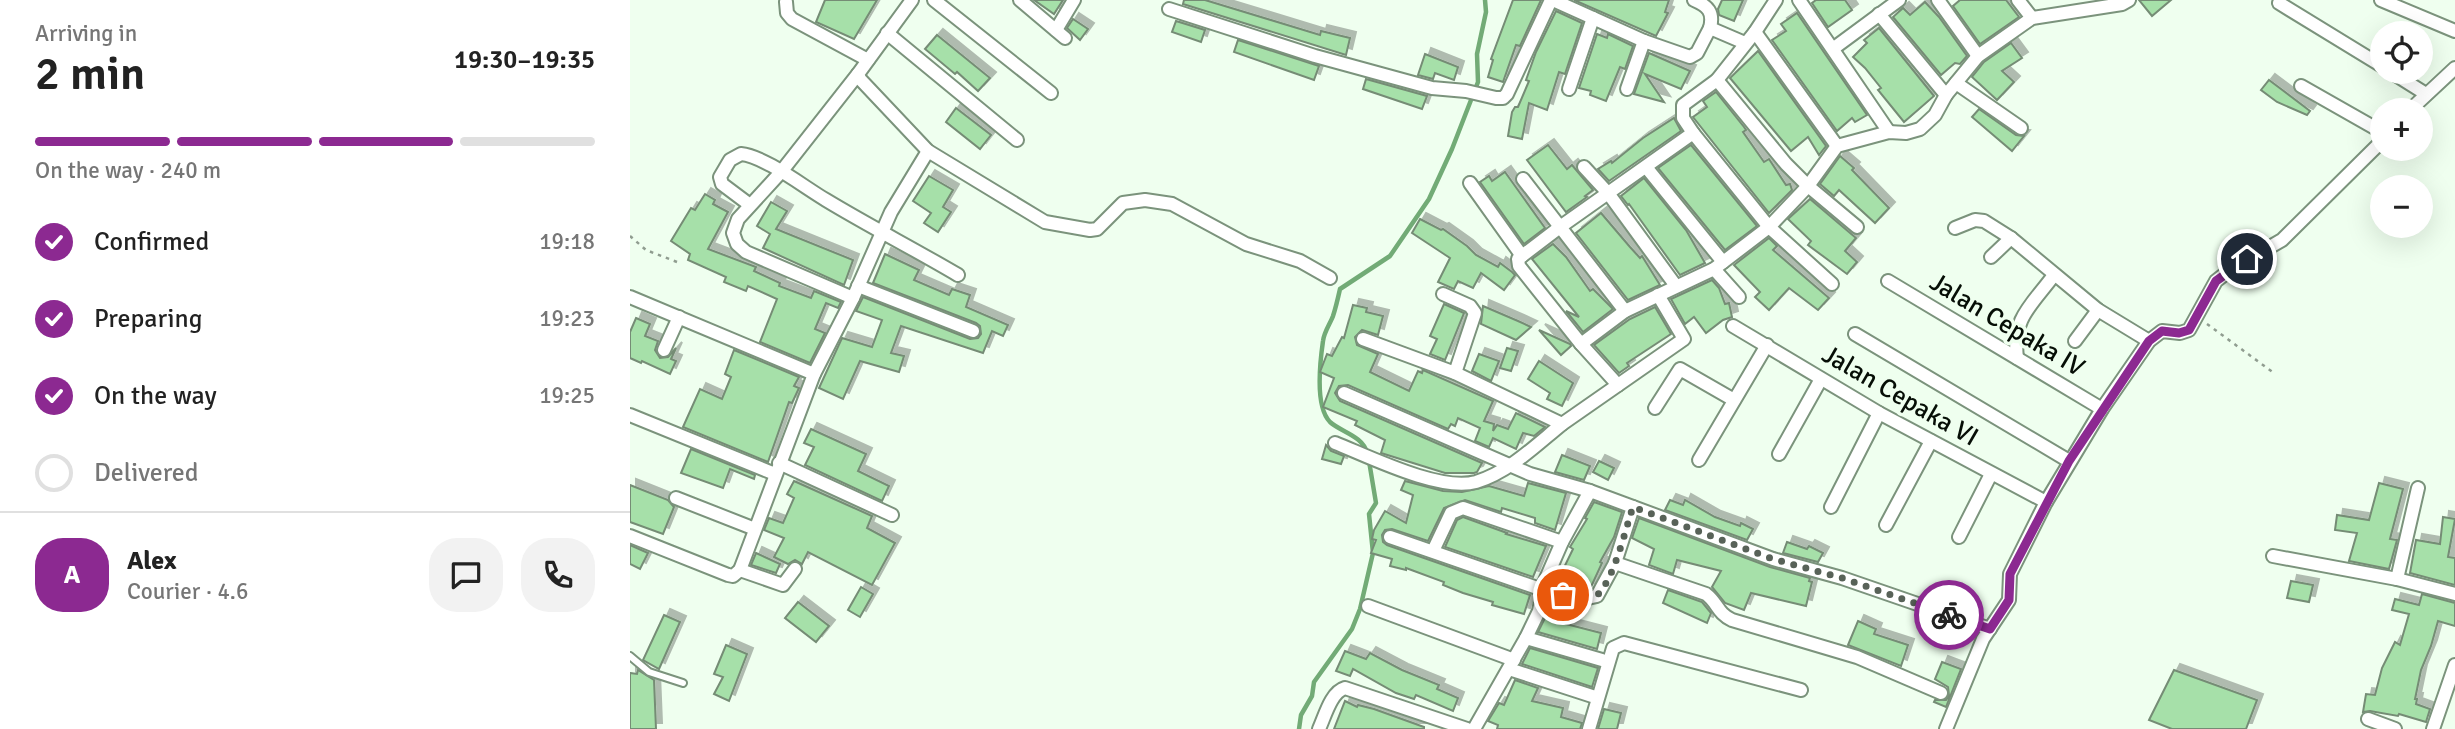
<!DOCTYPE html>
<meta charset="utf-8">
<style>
:root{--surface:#fff;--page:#f2f2f2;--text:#222;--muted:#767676;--line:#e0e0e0;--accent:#8c2991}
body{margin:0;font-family:Signika,sans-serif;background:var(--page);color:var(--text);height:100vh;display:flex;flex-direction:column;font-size:26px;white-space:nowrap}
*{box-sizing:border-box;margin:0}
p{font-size:23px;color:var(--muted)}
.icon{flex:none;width:38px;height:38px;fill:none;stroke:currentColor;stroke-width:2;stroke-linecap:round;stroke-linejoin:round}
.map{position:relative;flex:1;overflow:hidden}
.side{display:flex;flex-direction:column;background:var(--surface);width:630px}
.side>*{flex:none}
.buttons{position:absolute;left:1740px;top:21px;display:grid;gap:14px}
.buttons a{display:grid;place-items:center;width:63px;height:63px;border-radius:50%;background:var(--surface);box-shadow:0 7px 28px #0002;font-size:35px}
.pin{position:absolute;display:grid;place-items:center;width:60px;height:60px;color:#fff;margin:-30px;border:4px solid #fff;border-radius:50%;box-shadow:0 2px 7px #0007}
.courier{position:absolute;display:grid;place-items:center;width:70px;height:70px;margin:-35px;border:5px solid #8c2991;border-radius:50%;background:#fff;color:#222;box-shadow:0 2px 9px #0007}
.summary em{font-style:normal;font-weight:600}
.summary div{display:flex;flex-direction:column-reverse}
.summary{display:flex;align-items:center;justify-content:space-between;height:119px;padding:0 35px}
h1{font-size:46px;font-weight:600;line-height:52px}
.bar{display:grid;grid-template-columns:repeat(4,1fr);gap:10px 7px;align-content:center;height:84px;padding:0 35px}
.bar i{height:9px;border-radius:5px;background:var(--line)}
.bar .active{background:var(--accent)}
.bar p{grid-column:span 4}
.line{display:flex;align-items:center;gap:18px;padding:0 35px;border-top:2px solid var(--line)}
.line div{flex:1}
.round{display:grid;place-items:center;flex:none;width:74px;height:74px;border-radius:28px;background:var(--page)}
ol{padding:0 35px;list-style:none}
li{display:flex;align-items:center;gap:21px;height:77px}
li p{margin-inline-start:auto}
li .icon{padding:7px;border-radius:50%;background:var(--accent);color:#fff;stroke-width:4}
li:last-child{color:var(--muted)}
li i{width:38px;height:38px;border:4px solid var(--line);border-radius:50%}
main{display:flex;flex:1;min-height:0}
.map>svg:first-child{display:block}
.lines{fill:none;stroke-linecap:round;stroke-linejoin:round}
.stream{stroke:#72ab76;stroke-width:4.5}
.building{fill:#a6e0a9;stroke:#758c75;stroke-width:2;filter:url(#shadow)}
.lane-casing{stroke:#7b937c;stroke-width:10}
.street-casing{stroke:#7b937c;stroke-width:16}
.path{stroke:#909d90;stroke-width:2.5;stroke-dasharray:3.5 5;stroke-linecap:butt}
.lane{stroke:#fff;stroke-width:6}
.street{stroke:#fff;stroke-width:12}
.done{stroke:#586258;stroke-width:7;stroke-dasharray:0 12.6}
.route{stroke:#8c2991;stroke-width:9}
.labels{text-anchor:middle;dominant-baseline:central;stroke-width:7;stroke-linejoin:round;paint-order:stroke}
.street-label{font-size:26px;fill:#060e06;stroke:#efffef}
</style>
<main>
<section class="side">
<div class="summary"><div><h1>2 min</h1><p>Arriving in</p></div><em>19:30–19:35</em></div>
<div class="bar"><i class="active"></i><i class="active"></i><i class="active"></i><i></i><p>On the way · 240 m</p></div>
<ol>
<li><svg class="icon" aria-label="check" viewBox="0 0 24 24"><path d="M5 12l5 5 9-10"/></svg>Confirmed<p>19:18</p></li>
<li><svg class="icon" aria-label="check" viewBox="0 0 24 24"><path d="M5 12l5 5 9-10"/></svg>Preparing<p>19:23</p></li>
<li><svg class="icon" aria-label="check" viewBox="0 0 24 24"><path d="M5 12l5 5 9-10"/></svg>On the way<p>19:25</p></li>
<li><i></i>Delivered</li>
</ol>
<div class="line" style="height:126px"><b class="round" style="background:var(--accent);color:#fff">A</b><div><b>Alex</b><p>Courier · 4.6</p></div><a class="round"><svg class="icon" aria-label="chat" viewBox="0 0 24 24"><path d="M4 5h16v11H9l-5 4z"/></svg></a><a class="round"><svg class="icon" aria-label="phone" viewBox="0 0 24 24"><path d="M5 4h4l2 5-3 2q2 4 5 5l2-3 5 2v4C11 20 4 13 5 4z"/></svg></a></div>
</section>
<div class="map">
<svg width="1825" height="729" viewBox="0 0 1825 729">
<defs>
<filter id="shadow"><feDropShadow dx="6" dy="-6" stdDeviation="0" flood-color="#0004"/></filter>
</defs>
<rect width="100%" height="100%" fill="#efffef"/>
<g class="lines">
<g class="stream">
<path d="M737,453C733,436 711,432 700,422C685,407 690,362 693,341C694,332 700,324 703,316C706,307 708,298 710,289L760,256L799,199L822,149L848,82L847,54L856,12L855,0"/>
<path d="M669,729L671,715L682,696L684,682L722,629L730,609L743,553L739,514L746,503L739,461"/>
</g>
</g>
<g class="building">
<path d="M195,0H247L224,39L186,22Z"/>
<path d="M404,0H433L424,14Z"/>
<path d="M554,0H575L690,35L691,31L720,38L716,55L553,4Z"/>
<path d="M883,0H911L890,46L886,45L873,82L858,77L863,60L861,59Z"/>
<path d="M944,0H1039L1035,12L1038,13L1026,36Z"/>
<path d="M1092,0H1113L1104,21L1089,15L1088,9Z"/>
<path d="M1186,0H1215L1222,10L1198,27L1182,3Z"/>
<path d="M1330,0H1376L1389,17L1350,44L1323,6Z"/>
<path d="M1509,0H1541L1522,16Z"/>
<path d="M1295,2L1309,17L1337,56L1330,64L1325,63L1311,75L1263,17L1273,8L1280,15Z"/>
<path d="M926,11L952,23L935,74L929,72L917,110L899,103L892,139L878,136L882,112L885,107H888L899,81L896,80L906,52Z"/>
<path d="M1167,13L1237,115L1225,122L1222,118L1207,131L1142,40L1156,31L1151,24Z"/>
<path d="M443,19L458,29L450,40L437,28Z"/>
<path d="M546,21L575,30L571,42L542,32Z"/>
<path d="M1249,28L1304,96L1274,122L1248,90L1251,88L1235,68L1223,57L1237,43L1234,40Z"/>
<path d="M967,34L977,38L978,34L1003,46L995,69L990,67L976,101L960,95L961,91L949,88Z"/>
<path d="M307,35L360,78L348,91L327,72L325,74L295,49Z"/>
<path d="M608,40L689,66L684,80L604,52Z"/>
<path d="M1381,43L1392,58L1372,71L1384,82L1367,100L1342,77L1354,62Z"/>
<path d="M1128,51L1196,146L1189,155L1178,137L1161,151L1100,78Z"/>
<path d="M1019,53L1060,71L1051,89L1015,74L1034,102L1004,94Z"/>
<path d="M795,54L828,67L824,80L805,73L803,79L788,75Z"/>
<path d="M736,79L797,96L792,109L733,89Z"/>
<path d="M1639,80L1680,111L1677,115L1647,102L1631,90Z"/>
<path d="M1086,92L1114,127L1116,130L1113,132L1134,162L1139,159L1156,185L1160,184L1162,190L1139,213L1063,117L1077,107L1073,101Z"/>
<path d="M326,108L361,135L350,149L316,122Z"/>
<path d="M1349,109L1386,135L1394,136L1382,151L1342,117Z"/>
<path d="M1044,118L1051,131L979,181L968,169L981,161L982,163L1013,138Z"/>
<path d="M918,145L937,169L942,165L963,190L955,196L957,197L936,212L897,160Z"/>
<path d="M1061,145L1127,226L1095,250L1028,168Z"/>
<path d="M1210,156L1224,168L1222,170L1259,208L1245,223L1209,190L1204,196L1190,184Z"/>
<path d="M875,172L915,228L894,244L850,182L859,176L862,181Z"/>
<path d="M299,176L323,190L313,207L321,212L308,232L294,223L301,213L283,201Z"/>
<path d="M1014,178L1056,230L1075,263L1050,275L999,204L998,205L991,196Z"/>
<path d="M75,194L85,200L83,204L98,212L78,249L126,267L124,271L150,283L149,286L181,298L184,291L211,302L208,308L196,303L185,329L195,333L180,363L130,342L147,299L118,286L116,291L94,282L96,277L58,260L60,254L41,241L61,208L65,210Z"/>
<path d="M1180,199L1226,238L1215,251L1227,262L1217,274L1178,245L1181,241L1158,219Z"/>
<path d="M141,202L157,211L146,229L223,260L214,285L133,248L140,234L127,226Z"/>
<path d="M971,213L1000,247L1010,258L1012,256L1030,285L998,300L946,233Z"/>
<path d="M790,219L811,230L813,229L837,246L846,255L868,267L870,263L882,272L885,275L874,290L851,273L843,288L828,281L824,289L808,282L820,258L782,233Z"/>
<path d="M1139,238L1147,246L1143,250L1199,298L1188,310L1159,288L1139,310L1125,297L1130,292L1104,265Z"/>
<path d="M923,244L936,257L960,291L963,289L983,309L953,332L936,311L949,317L902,259Z"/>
<path d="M255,254L289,270L284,280L319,295L322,289L340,295L336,307L378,325L373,336L362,331L353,353L271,326L261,353L274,356L269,372L230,361L213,399L189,388L212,338L242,347L252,320L226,311L233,297L340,339L348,338L351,334L350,326L346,323L243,283Z"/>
<path d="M1082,280L1089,288L1095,304L1099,303L1102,317L1093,320L1076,333L1064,317L1055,324L1041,299Z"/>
<path d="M814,304L834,313L815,360L800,354L807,339L800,336Z"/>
<path d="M723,305L737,308L736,312L753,316L748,335L732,330L725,337L727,345L748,354L740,372L779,391L788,371L792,373L793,370L863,401L854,421L864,424L863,431L867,425L878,429L886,413L915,427L904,436L893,433L886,449L863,438L859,447L845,441L850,428L828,418L825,426L821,424L818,429L718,385L709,386L705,393L710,401L852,463L847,472L844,473H815L751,453L755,440L725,425L727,421L693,407L704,378L690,372L697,354L702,356L712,337L714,338Z"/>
<path d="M853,306L888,321L901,327L886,340L851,324Z"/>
<path d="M1025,307L1041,334L997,363L999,366L989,373L964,345L1000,319Z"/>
<path d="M6,318L20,324L15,336L28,341L25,350L30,358L38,357L46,348L41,359L46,361L40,374L12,361L11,363L0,358V332Z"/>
<path d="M909,330L940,344L941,346L931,355Z"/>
<path d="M877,348L888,351L881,371L870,368Z"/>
<path d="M104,350L169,377L164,386L169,388L162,403L159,402L138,462L53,427L70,389L92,399L101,377L95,374Z"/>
<path d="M849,354L869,361L861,381L842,371Z"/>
<path d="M909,361L943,383L932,406L917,399L920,393L898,379Z"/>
<path d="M181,429L236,454L228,471L259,486L252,501L175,465L184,447L174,443Z"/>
<path d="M696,445L701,451L714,456L711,464L692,459Z"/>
<path d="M61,449L125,475L124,479L100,469L93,488L51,473Z"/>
<path d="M932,455L960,466L954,480L925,472Z"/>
<path d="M969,461L984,468L978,480L963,472Z"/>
<path d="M164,481L242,516L237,528L265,543L242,585L178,552L172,564L165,560L158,564L144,557L154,538L134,530L139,518L153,523L164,498L157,494Z"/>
<path d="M775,481L813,491L832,492L859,486L894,496L898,483L936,493L925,530L905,523V518L872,508L871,512L835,500L814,508L798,541L762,529L755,530L752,535L753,542L757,545L900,595L894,614L862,605L863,602L833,593L813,585L814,582L776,568V570L760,566L762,559L741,553L746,540L742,539L744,530L755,511L776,523L783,495L771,490Z"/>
<path d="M1749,483L1773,489L1760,539L1767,540L1759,569L1719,561L1727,533L1705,530L1707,515L1739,520Z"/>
<path d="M0,485L38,500L44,507L33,534L0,522Z"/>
<path d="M1040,500L1053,505L1055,500L1085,517L1110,526L1111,523L1123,529L1117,540L1035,510Z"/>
<path d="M964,502L992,512L984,537L970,562L972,563L960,589L953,590L926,584L943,549L940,547L957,519L955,518Z"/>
<path d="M833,517L877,533L876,534L916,546L903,577L815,547L827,520Z"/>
<path d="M1813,517L1825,519L1818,557L1825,558V585L1780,573L1786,540L1810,544Z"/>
<path d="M1009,518L1140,567L1180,578L1179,581L1182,582L1176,606L1121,593L1114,610L1095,603L1082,587L1091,571L1047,560L1043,574L1019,565L1024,549L1002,538Z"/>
<path d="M1157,542L1177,549L1179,546L1193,553L1188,562L1153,553Z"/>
<path d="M0,545L18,553L10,569L0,564Z"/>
<path d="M126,553L150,564L146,573L121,565Z"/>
<path d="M1661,581L1683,585L1679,602L1657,598Z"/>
<path d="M231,587L243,594L230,617L218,610Z"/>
<path d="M1038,590L1072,602L1081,613L1077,623L1033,603Z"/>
<path d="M1792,594L1825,603V626L1808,621L1801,646L1791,670L1785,699H1787L1786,704L1800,709L1796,722L1769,714L1768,716L1740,711L1733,712L1736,694L1745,695L1752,668L1765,642L1770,645L1779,614L1762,610L1765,599L1789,605Z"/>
<path d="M920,601L941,605L936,624L971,633L967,649L908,632L917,614Z"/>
<path d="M168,602L199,626L186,642L155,618Z"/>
<path d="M34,615L50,622L29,669L13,660Z"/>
<path d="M1228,621L1246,629L1244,634L1278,645L1271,666L1218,645Z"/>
<path d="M96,645L117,654L99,701L84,694L93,677L84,674Z"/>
<path d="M900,648L968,668L962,687L892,664Z"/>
<path d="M715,651L736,659L740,653L772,670L809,685L807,689L828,698L823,711L786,695L784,699L766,693L723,669L720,676L706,671Z"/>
<path d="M1312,662L1331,669L1316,707L1304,702L1305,700H1316L1319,696L1318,687L1305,679Z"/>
<path d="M8,670L24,680L26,729H0V673L7,674Z"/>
<path d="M1544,670L1627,700L1616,729H1542L1519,720Z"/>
<path d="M885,680L908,688L902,701L933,708L931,717L952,723L950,729H867L868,725L858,721L869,703L874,705Z"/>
<path d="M715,701L727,707L728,705L744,709L794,727V729H704Z"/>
<path d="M974,709L991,713L987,729H968Z"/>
</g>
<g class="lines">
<defs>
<path id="lane" d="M0,656L19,672L53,683"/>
<g id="street">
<path d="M282,0L228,74L230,79L298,151L415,222L460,230L467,229L493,203L515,200L542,204L616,244L670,261L700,278"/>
<path d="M304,0L421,93"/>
<path d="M390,0L435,38"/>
<path d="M923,0L1014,41L1060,57L1067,53L1080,28"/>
<path d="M1064,0C1078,6 1084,12 1080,28L1115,43"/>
<path d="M1169,0L1259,132"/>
<path d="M1308,0L1348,56"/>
<path d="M1388,0L1402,18"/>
<path d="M1751,0L1825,31"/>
<path d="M156,2L157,13L162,19L238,60"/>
<path d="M1649,3L1752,66"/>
<path d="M539,9L685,56L802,88L836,91L866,98H873L877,94L921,0"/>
<path d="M1249,14L1316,95"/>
<path d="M426,30L444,0"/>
<path d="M1125,32L1207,146"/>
<path d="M257,33L387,140"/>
<path d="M1204,48L1269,0"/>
<path d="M1761,72L1796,94"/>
<path d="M1087,80L1156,164L1178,186L1227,227"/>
<path d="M1326,83L1391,128"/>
<path d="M1671,86L1752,132"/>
<path d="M939,89L963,18"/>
<path d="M997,89L1014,41"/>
<path d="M1780,110L1825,68"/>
<path d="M1063,133L1139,227L1202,284"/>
<path d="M954,167L978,193L1046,286"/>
<path d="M1016,167L1093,262"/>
<path d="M893,179L995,311"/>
<path d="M840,183L892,256"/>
<path d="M120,205L92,184L90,177L100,160L111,154C134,156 174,187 196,200C239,226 284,249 328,275"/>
<path d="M1325,228L1345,220L1354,221L1381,238L1468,310L1519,341"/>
<path d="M1361,257L1381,238"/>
<path d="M1084,269L1109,297"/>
<path d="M1258,281L1472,409"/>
<path d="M228,286L343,331"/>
<path d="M813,294L840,306L845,313L825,373"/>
<path d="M1028,295L1054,339L988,385L951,344L889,266L888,259L930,227L1063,133L1053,118V105L1087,80L1125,32L1146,0"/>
<path d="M0,297L184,374"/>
<path d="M223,298L116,252L107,244L103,233L108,219L151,172L228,74"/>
<path d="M1103,326L1249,413L1416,502"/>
<path d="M1225,334L1439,461"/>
<path d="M1445,341L1468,310"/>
<path d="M951,344L995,311L1084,269L1139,227L1178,186L1207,146L1259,132L1276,133L1290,129L1305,115L1316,95L1348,56L1402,18L1492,4L1499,0"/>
<path d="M34,350L49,317"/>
<path d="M1387,358C1382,318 1401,306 1424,275"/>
<path d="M714,393L900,474L960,491"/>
<path d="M1025,408L1050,369L1104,400"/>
<path d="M0,415L145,474"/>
<path d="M932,424L988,385"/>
<path d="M705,443C740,457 810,492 846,482C879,472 905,446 932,424L825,373L733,339"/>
<path d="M1149,454L1191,379"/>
<path d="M1069,460L1137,345"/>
<path d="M149,463L262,515"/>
<path d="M46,498L125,529"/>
<path d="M1201,507L1249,413"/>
<path d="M1256,525L1301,441"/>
<path d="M0,536L98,575L103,576L110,570"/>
<path d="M760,537L913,590L953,599L967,596L985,563L1076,594C1088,603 1087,613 1102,620L1227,657L1311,693"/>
<path d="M1329,537L1361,474"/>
<path d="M803,551L821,513L833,508L932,542"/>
<path d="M1643,556L1767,579L1825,594"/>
<path d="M985,563L1003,507"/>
<path d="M110,570L184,374L223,298L261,212L298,151"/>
<path d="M110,570L153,585L165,569"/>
<path d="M1767,579L1788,488"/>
<path d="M738,606L884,660"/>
<path d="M896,638L972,660"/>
<path d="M879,669L962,696"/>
<path d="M1738,719L1765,729"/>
<path d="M689,729C695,716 701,692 715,688L837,729"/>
<path d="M844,729L896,638L909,611L915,581L932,542L960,491L1143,559L1212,578L1360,629"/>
<path d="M959,729L983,648L994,643L1171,690"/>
<path d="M1316,729L1353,639L1379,600L1380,574L1416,502L1472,409L1519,341L1532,331L1550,333L1559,330L1586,281L1600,270L1652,240L1752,141"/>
<path d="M1803,729L1825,665"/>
</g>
</defs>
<use href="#lane" class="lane-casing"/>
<use href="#street" class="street-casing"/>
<g class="path">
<path d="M0,236L16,250L47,262"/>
<path d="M1577,324L1644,373"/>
</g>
<use href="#lane" class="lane"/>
<use href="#street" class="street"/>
</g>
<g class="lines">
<path class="done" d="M933,595C941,597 952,601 960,599C981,595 996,526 1003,507L1143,559L1212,578L1319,615"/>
<path class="route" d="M1319,615L1360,629L1379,600L1380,574L1439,461L1519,341L1532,331L1549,333L1559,330L1586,281L1617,259"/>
</g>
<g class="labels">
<g class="street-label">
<text transform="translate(1377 325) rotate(31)">Jalan Cepaka IV</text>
<text transform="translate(1270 396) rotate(30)">Jalan Cepaka VI</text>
</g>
</g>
</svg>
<div class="buttons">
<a><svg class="icon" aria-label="locate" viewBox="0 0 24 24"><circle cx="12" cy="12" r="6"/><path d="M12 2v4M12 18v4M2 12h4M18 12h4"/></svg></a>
<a>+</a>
<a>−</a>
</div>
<div class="pin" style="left:933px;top:595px;background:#ea580c"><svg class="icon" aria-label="bag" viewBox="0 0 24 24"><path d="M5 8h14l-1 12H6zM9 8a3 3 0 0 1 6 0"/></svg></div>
<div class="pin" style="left:1617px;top:259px;background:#1f2937"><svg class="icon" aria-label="home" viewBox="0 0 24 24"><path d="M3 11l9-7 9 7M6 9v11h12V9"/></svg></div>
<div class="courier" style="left:1319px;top:615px"><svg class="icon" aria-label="bike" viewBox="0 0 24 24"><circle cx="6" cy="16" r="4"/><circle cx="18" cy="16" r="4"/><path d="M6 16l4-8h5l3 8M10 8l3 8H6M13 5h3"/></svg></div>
</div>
</main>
